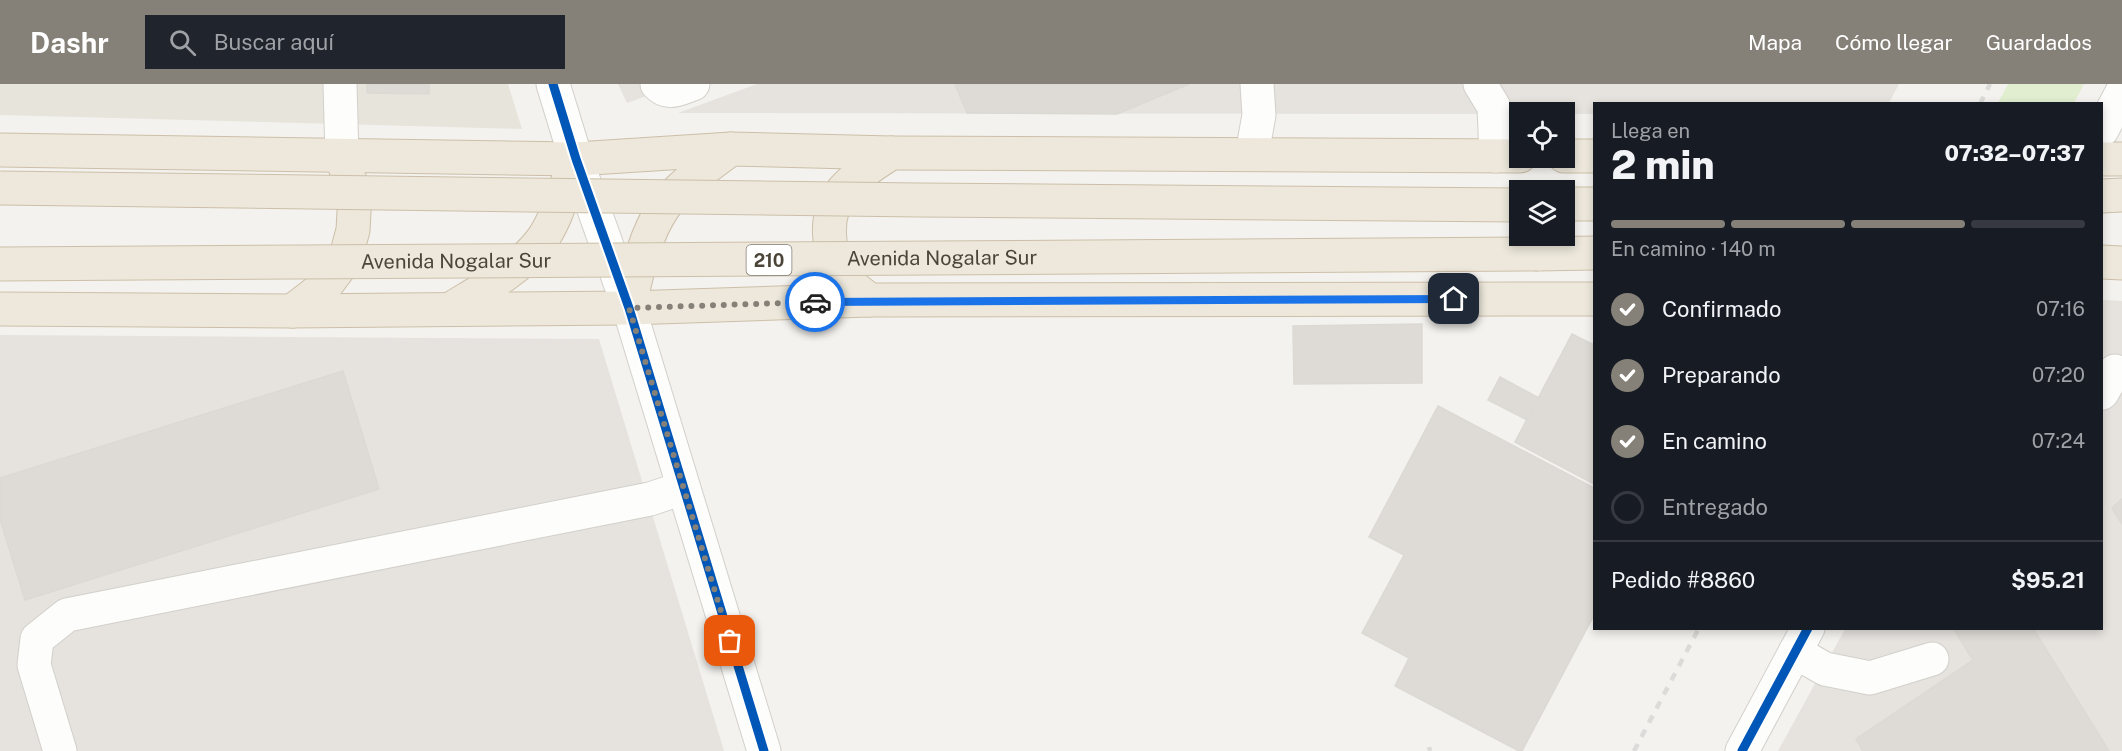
<!DOCTYPE html>
<html lang="es">
<meta charset="utf-8">
<style>
:root{--surface:#171b24;--page:#20242c;--text:#f1f3f6;--muted:#9ea1a6;--line:#363941;--accent:#868178}
body{margin:0;font-family:"Public Sans",sans-serif;background:var(--page);color:var(--text);height:100vh;display:flex;flex-direction:column;font-size:22px;white-space:nowrap}
*{box-sizing:border-box;margin:0}
p{font-size:20px;color:var(--muted)}
.icon{flex:none;width:33px;height:33px;fill:none;stroke:currentColor;stroke-width:2;stroke-linecap:round;stroke-linejoin:round}
.map{position:relative;flex:1;overflow:hidden}
.side{position:absolute;left:1593px;top:18px;width:510px;height:528px;display:flex;flex-direction:column;background:var(--surface);border-radius:0px;box-shadow:0 3px 9px #0003}
.side>*{flex:none}
.tools{position:absolute;left:1509px;top:18px;display:grid;gap:12px}
.tools a{display:grid;place-items:center;width:66px;height:66px;border-radius:0px;background:var(--surface);box-shadow:0 3px 9px #0003;font-size:30px}
.pin{position:absolute;display:grid;place-items:center;width:51px;height:51px;color:#fff;margin:-26px;border-radius:12px;box-shadow:0 3px 9px #0006}
.courier{position:absolute;display:grid;place-items:center;width:60px;height:60px;margin:-30px;border:4px solid #1a73e8;border-radius:50%;background:#fff;color:#222;box-shadow:0 2px 8px #0007}
.summary em{font-style:normal;font-weight:800}
.summary div{display:flex;flex-direction:column-reverse}
.summary{display:flex;align-items:center;justify-content:space-between;height:102px;padding:0 18px}
h1{font-size:39px;font-weight:800;line-height:45px}
.bar{display:grid;grid-template-columns:repeat(4,1fr);gap:9px 6px;align-content:center;height:72px;padding:0 18px}
.bar i{height:8px;border-radius:4px;background:var(--line)}
.bar .selected{background:var(--accent)}
.bar p{grid-column:span 4}
.line{display:flex;align-items:center;gap:15px;padding:0 18px;border-top:2px solid var(--line)}
.line div{flex:1}
ol{padding:0 18px;list-style:none}
li{display:flex;align-items:center;gap:18px;height:66px}
li p{margin-inline-start:auto}
li .icon{padding:6px;border-radius:50%;background:var(--accent);color:#fff;stroke-width:4}
li:last-child{color:var(--muted)}
li i{width:33px;height:33px;border:3px solid var(--line);border-radius:50%}
header{display:flex;align-items:center;gap:36px;box-sizing:border-box;height:84px;padding:0 30px;background:var(--accent);color:#fff}
header strong{font-size:28px}
nav{display:flex;gap:33px;margin-inline-start:auto;font-size:21px}
.search{width:420px;height:54px;background:var(--page);display:flex;align-items:center;gap:15px;box-sizing:border-box;padding:0 21px;border-radius:0px;color:var(--muted);font-size:22px}
.map>svg:first-child{display:block}
.residential{fill:#e7e4dc}
.industrial{fill:#e6e2de}
.green{fill:#e1eecf}
.building{fill:#dedbd6;stroke:#dcd9d4;stroke-width:1.5}
.lines{fill:none;stroke-linecap:round;stroke-linejoin:round}
.minor-casing{stroke:#d2d0cb;stroke-width:35}
.highway-casing{stroke:#ccbfa9;stroke-width:35}
.minor{stroke:#fdfdfc;stroke-width:33}
.highway{stroke:#ede8db;stroke-width:33}
.rail{stroke:#dbdbda;stroke-width:4.5;stroke-dasharray:8 8;stroke-linecap:butt}
.highway-bridge-casing{stroke:#ccbfa9;stroke-width:35;stroke-linecap:butt}
.highway-bridge{stroke:#ede8db;stroke-width:33}
.cycleway-casing{stroke:#fff;stroke-width:13}
.cycleway{stroke:#0057b8;stroke-width:9}
.done{stroke:#868178;stroke-width:6;stroke-dasharray:0 10.8}
.route{stroke:#1a73e8;stroke-width:8}
.labels{text-anchor:middle;dominant-baseline:central;stroke-width:4.5;stroke-linejoin:round;paint-order:stroke}
.shield{fill:#fff;stroke:#817c74;stroke-width:1.5}
.shield-label{font-size:18px;font-weight:bold;fill:#4b4439}
.street-label{font-size:20px;fill:#4b4439;stroke:#fff}
</style>
<header>
<strong>Dashr</strong>
<div class="search"><svg class="icon" aria-label="search" viewBox="0 0 24 24"><circle cx="10" cy="10" r="6"/><path d="M15 15l6 6"/></svg>Buscar aquí</div>
<nav><a>Mapa</a><a>Cómo llegar</a><a>Guardados</a></nav>
</header>
<div class="map">
<svg width="2122" height="667" viewBox="0 0 2122 667">
<rect width="100%" height="100%" fill="#f4f2ee"/>
<path class="residential" d="M0,0H508L522,45L0,31Z"/>
<g class="industrial">
<path d="M618,0H679L627,19Z"/>
<path d="M757,0H1899L1889,19L1594,20V30H1565L1564,28H1520L1519,30L678,29Z"/>
<path d="M2102,216L2122,217V667H1778L1845,545L2102,544Z"/>
<path d="M0,251L599,255L724,667H0Z"/>
</g>
<path class="green" d="M2008,0H2084L2074,19H1998Z"/>
<g class="building">
<path d="M367,0H429V10L367,9Z"/>
<path d="M955,0H1189L1117,30L967,29Z"/>
<path d="M1422,240V299L1294,300L1293,242Z"/>
<path d="M1572,250L1594,261V400L1515,358Z"/>
<path d="M343,287L379,405L25,516L0,435V394Z"/>
<path d="M1500,293L1539,314L1527,336L1488,316Z"/>
<path d="M1438,322L1594,404V531L1522,667H1519L1395,602L1409,574L1362,549L1404,471L1369,453Z"/>
<path d="M2122,415V440L2112,424Z"/>
<path d="M1953,544H2033L2109,667H1863L1856,655L1973,576Z"/>
</g>
<g class="lines">
<defs>
<g id="minor">
<path d="M340,0L342,73"/>
<path d="M553,0L576,75L629,224L764,667"/>
<path d="M657,0C668,12 679,5 693,0"/>
<path d="M1480,0L1494,23L1496,72"/>
<path d="M2102,46L2122,8"/>
<path d="M1252,70L1259,31L1257,0"/>
<path d="M2102,309L2115,287"/>
<path d="M1795,568L1825,585L1870,594L1932,575"/>
<path d="M60,667L34,581L37,555L67,531L650,415L683,404"/>
<path d="M1742,667L1808,544"/>
</g>
<g id="highway">
<path d="M0,66L576,75L731,65L891,69L1520,72"/>
<path d="M1564,72H1594"/>
<path d="M2102,75H2122"/>
<path d="M2102,112L2122,111"/>
<path d="M1564,120H1594"/>
<path d="M1538,170L1594,169"/>
<path d="M2102,178L2122,179"/>
<path d="M870,216C862,210 852,203 846,195C826,171 823,130 843,106C856,91 875,80 891,69"/>
<path d="M452,224C483,205 518,187 541,157C556,137 563,109 572,85"/>
<path d="M629,224C637,189 644,152 664,123C681,99 709,82 731,65"/>
<path d="M0,225L292,227L629,224L870,216L1594,215"/>
<path d="M292,227L327,200L345,176L353,146L355,110L345,83"/>
</g>
</defs>
<use href="#minor" class="minor-casing"/>
<use href="#highway" class="highway-casing"/>
<use href="#minor" class="minor"/>
<use href="#highway" class="highway"/>
<g class="rail">
<path d="M1980,20L1990,0"/>
<path d="M1429,663L1430,667"/>
<path d="M1634,667L1699,544"/>
</g>
<defs>
<g id="highway-bridge">
<path d="M0,104L919,116L1520,121"/>
<path id="s1" d="M0,180L1538,170"/>
</g>
</defs>
<use href="#highway-bridge" class="highway-bridge-casing"/>
<use href="#highway-bridge" class="highway-bridge"/>
<defs>
<g id="cycleway">
<path d="M553,0L576,75L629,224L764,667"/>
<path d="M1742,667L1808,544"/>
</g>
</defs>
<use href="#cycleway" class="cycleway-casing"/>
<use href="#cycleway" class="cycleway"/>
</g>
<g class="lines">
<path class="done" d="M730,557L629,224L815,218"/>
<path class="route" d="M815,218L1454,215"/>
</g>
<g class="labels">
<rect class="shield" x="746.5" y="161" width="45" height="30" rx="4.5"/>
<g class="shield-label">
<text x="769" y="176">210</text>
</g>
<g class="street-label">
<text stroke="none"><textPath href="#s1" startOffset="942">Avenida Nogalar Sur</textPath></text>
<text stroke="none"><textPath href="#s1" startOffset="456">Avenida Nogalar Sur</textPath></text>
</g>
</g>
</svg>
<div class="tools">
<a><svg class="icon" aria-label="locate" viewBox="0 0 24 24"><circle cx="12" cy="12" r="6"/><path d="M12 2v4M12 18v4M2 12h4M18 12h4"/></svg></a>
<a><svg class="icon" aria-label="layers" viewBox="0 0 24 24"><path d="M12 4l9 5-9 5-9-5zM3 14l9 5 9-5"/></svg></a>
</div>
<div class="pin" style="left:730px;top:557px;background:#ea580c"><svg class="icon" aria-label="bag" viewBox="0 0 24 24"><path d="M5 8h14l-1 12H6zM9 8a3 3 0 0 1 6 0"/></svg></div>
<div class="pin" style="left:1454px;top:215px;background:#1f2937"><svg class="icon" aria-label="home" viewBox="0 0 24 24"><path d="M3 11l9-7 9 7M6 9v11h12V9"/></svg></div>
<div class="courier" style="left:815px;top:218px"><svg class="icon" aria-label="car" viewBox="0 0 24 24"><path d="M5 17H2v-5l4-1 3-4h7l3 4 3 1v5h-3M9 17h6M6 11h13"/><circle cx="7" cy="17" r="2"/><circle cx="17" cy="17" r="2"/></svg></div>
<section class="side">
<div class="summary"><div><h1>2 min</h1><p>Llega en</p></div><em>07:32–07:37</em></div>
<div class="bar"><i class="selected"></i><i class="selected"></i><i class="selected"></i><i></i><p>En camino · 140 m</p></div>
<ol>
<li><svg class="icon" aria-label="check" viewBox="0 0 24 24"><path d="M5 12l5 5 9-10"/></svg>Confirmado<p>07:16</p></li>
<li><svg class="icon" aria-label="check" viewBox="0 0 24 24"><path d="M5 12l5 5 9-10"/></svg>Preparando<p>07:20</p></li>
<li><svg class="icon" aria-label="check" viewBox="0 0 24 24"><path d="M5 12l5 5 9-10"/></svg>En camino<p>07:24</p></li>
<li><i></i>Entregado</li>
</ol>
<div class="line" style="height:78px"><div>Pedido #8860</div><b>$95.21</b></div>
</section>
</div>
